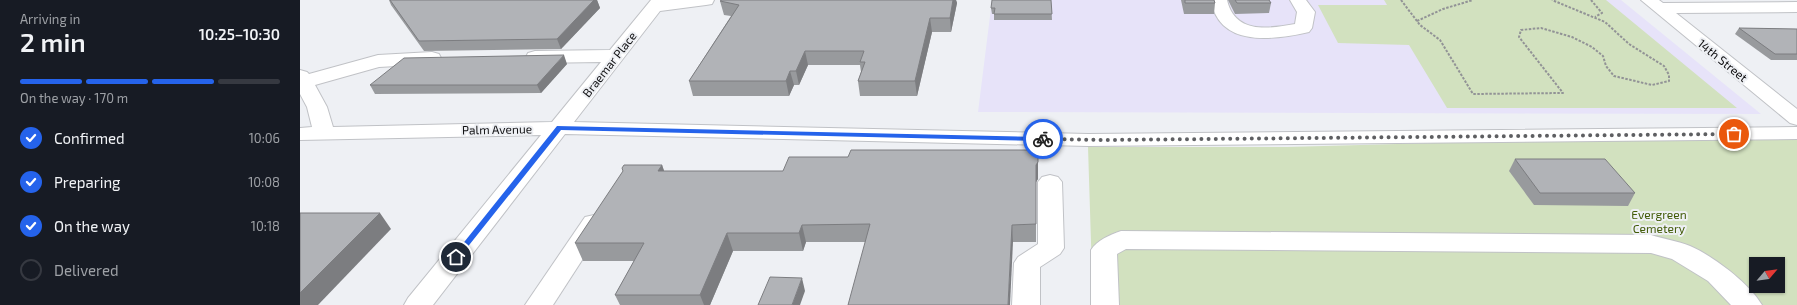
<!DOCTYPE html>
<meta charset="utf-8">
<style>
:root{--surface:#171b24;--page:#20242c;--text:#f1f3f6;--muted:#9ea1a6;--line:#363941;--accent:#2563eb}
body{margin:0;font-family:"Exo 2",sans-serif;background:var(--page);color:var(--text);height:100vh;display:flex;flex-direction:column;font-size:15px;white-space:nowrap}
*{box-sizing:border-box;margin:0}
p{font-size:13px;color:var(--muted)}
.icon{flex:none;width:22px;height:22px;fill:none;stroke:currentColor;stroke-width:2;stroke-linecap:round;stroke-linejoin:round}
.map{position:relative;flex:1;overflow:hidden}
.drawer{display:flex;flex-direction:column;background:var(--surface);width:300px}
.drawer>*{flex:none}
.needle{width:26px;rotate:61deg}
.fabs{position:absolute;left:1449px;top:257px;display:grid;gap:8px}
.fabs a{display:grid;place-items:center;width:36px;height:36px;border-radius:0px;background:var(--surface);box-shadow:0 1px 3px #0004;font-size:20px}
.pin{position:absolute;display:grid;place-items:center;width:34px;height:34px;color:#fff;margin:-17px;border:2px solid #fff;border-radius:50%;box-shadow:0 1px 4px #0007}
.courier{position:absolute;display:grid;place-items:center;width:40px;height:40px;margin:-20px;border:3px solid #2563eb;border-radius:50%;background:#fff;color:#222;box-shadow:0 1px 5px #0007}
.headline em{font-style:normal;font-weight:600}
.headline div{display:flex;flex-direction:column-reverse}
.headline{display:flex;align-items:center;justify-content:space-between;height:68px;padding:0 20px}
h1{font-size:26px;font-weight:600;line-height:30px}
.bar{display:grid;grid-template-columns:repeat(4,1fr);gap:6px 4px;align-content:center;height:48px;padding:0 20px}
.bar i{height:5px;border-radius:3px;background:var(--line)}
.bar .current{background:var(--accent)}
.bar p{grid-column:span 4}
ol{padding:0 20px;list-style:none}
li{display:flex;align-items:center;gap:12px;height:44px}
li p{margin-inline-start:auto}
li .icon{padding:4px;border-radius:50%;background:var(--accent);color:#fff;stroke-width:4}
li:last-child{color:var(--muted)}
li i{width:22px;height:22px;border:2px solid var(--line);border-radius:50%}
main{display:flex;flex:1;min-height:0}
.map>svg:first-child{display:block}
.industrial{fill:#e7e3f9}
.green{fill:#d2e1bf;fill-rule:evenodd}
.lines{fill:none;stroke-linecap:round;stroke-linejoin:round}
.minor-casing{stroke:#c0c2c6;stroke-width:2}
.path{stroke:#929396;stroke-width:2;stroke-dasharray:2.5 1.5;stroke-linecap:butt}
.minor{fill:#fff;fill-rule:evenodd}
.wall{fill:#989a9d}
.shaded-wall{fill:#7c7d80}
.building{fill:#b1b3b7;stroke:#7c7d80}
.route{fill:#2563eb}
.done{stroke:#5e5f62;stroke-width:4;stroke-dasharray:0 7.2}
.labels{text-anchor:middle;dominant-baseline:central;stroke-width:4;stroke-linejoin:round;paint-order:stroke}
.street-label{font-size:12px;fill:#111113;stroke:#eef0f4}
.park-label{font-size:12px;fill:#425b08;stroke:#eef0f4}
</style>
<main>
<section class="drawer">
<div class="headline"><div><h1>2 min</h1><p>Arriving in</p></div><em>10:25–10:30</em></div>
<div class="bar"><i class="current"></i><i class="current"></i><i class="current"></i><i></i><p>On the way · 170 m</p></div>
<ol>
<li><svg class="icon" aria-label="check" viewBox="0 0 24 24"><path d="M5 12l5 5 9-10"/></svg>Confirmed<p>10:06</p></li>
<li><svg class="icon" aria-label="check" viewBox="0 0 24 24"><path d="M5 12l5 5 9-10"/></svg>Preparing<p>10:08</p></li>
<li><svg class="icon" aria-label="check" viewBox="0 0 24 24"><path d="M5 12l5 5 9-10"/></svg>On the way<p>10:18</p></li>
<li><i></i>Delivered</li>
</ol>
</section>
<div class="map">
<svg width="1497" height="305" viewBox="0 0 1497 305">
<rect width="100%" height="100%" fill="#eef0f4"/>
<path class="industrial" d="M692,0H1321L1461,114L678,112Z"/>
<g class="green">
<path d="M1084,0H1306L1437,108H1147L1109,45L1038,43L1018,5H1087Z"/>
<path d="M1391,136L1497,137V305H793L788,147H987ZM1456,264H1478V286H1456Z"/>
</g>
<g class="lines">
<defs>
<g id="minor">
<path d="M351,0H414L412,4L406,5L360,11L274,122L788,134L1497,127V139L788,146L265,134L133,305H104L108,298L241,135L0,140V128L12,127L7,107L0,94V70L7,72L9,74L78,55L132,52L139,54L141,58L139,62L132,64L79,67L15,85L27,107L33,127L252,122L301,62L235,63L228,61L226,57L228,53L235,51L310,50Z"/>
<path d="M911,0H927C935,34 968,29 995,24L997,12L990,0H1006L1015,12L1012,28L1009,32C974,40 919,48 911,0Z"/>
<path d="M1341,0H1359L1363,3L1497,2V12L1376,13L1497,109V125L1490,123Z"/>
<path d="M750,175L758,177L762,182L764,248L760,254L740,267V305H712L714,263L718,257L738,244V182L742,177Z"/>
<path d="M294,215L303,217L306,223L253,305H225L285,217Z"/>
<path d="M821,231L1351,235C1364,239 1378,241 1390,246C1413,256 1449,283 1462,305H1431L1408,281L1372,259L1351,253L826,249L817,254L819,305H791V250C797,240 810,235 821,231Z"/>
</g>
</defs>
<use href="#minor" class="minor-casing"/>
<g class="path">
<path d="M1101,0L1120,25L1140,40L1173,94L1263,93L1219,37L1221,30L1241,28L1272,37L1292,47L1303,56L1306,66L1314,76L1352,85L1369,81V75L1364,66L1329,44L1305,22L1252,0"/>
<path d="M1291,0L1302,13L1295,17"/>
<path d="M1117,21L1143,9L1173,0"/>
</g>
<use href="#minor" class="minor"/>
</g>
<g class="wall">
<path d="M89,0H297L300,8L261,49L124,51L91,5Z"/>
<path d="M422,0H656L657,3L651,32H632L617,96H560L558,81L561,72L560,65H508L499,85H494L489,96H393L389,81L431,16L424,15L420,1Z"/>
<path d="M751,0L752,20H694V14H692L691,8Z"/>
<path d="M881,0H914L915,3L914,14H884Z"/>
<path d="M928,0H969L971,3L969,13L935,14Z"/>
<path d="M1439,28L1497,29V60H1471L1435,34Z"/>
<path d="M267,64L241,93L75,94L70,85Z"/>
<path d="M1215,159L1335,193L1328,206L1234,205L1209,171Z"/>
<path d="M362,165L364,171L738,179L736,182V242H506L503,251H433L410,305H320L315,295L334,261H283L275,243Z"/>
</g>
<g class="shaded-wall">
<path d="M294,0H297L300,8L261,49L257,39Z"/>
<path d="M653,0H656L657,3L651,32L650,18Z"/>
<path d="M630,18L632,32L617,96L615,81Z"/>
<path d="M505,51L508,65L499,85L496,71Z"/>
<path d="M264,55L267,64L241,93L237,85Z"/>
<path d="M490,71L494,85L489,96L486,81Z"/>
<path d="M738,150V179L736,182V242V165Z"/>
<path d="M362,165L368,182L358,171Z"/>
<path d="M80,213L91,229L18,305H0V293Z"/>
<path d="M502,225L506,242L503,251L499,233Z"/>
<path d="M712,225L713,242L710,305H708Z"/>
<path d="M427,233L433,251L410,305H404L400,295Z"/>
<path d="M502,278L505,291L500,305H492Z"/>
</g>
<g class="building">
<path d="M90,0H294L257,39L119,41Z"/>
<path d="M422,0H653L650,18H630L615,81H558L565,62H560L564,51H505L496,71H490L486,81H389L439,5L420,1Z"/>
<path d="M692,0H751L752,14H694L695,8H691Z"/>
<path d="M885,0H914L915,3H885Z"/>
<path d="M935,0H969L971,3H937Z"/>
<path d="M1439,28L1497,29V54H1475Z"/>
<path d="M264,55L237,85H70L104,58Z"/>
<path d="M551,150H738V162L736,165V224L712,225L708,305H548L570,224L502,225L499,233H427L400,295H315L344,243H275L323,171L322,168L324,165H362L358,171H483L489,157H548Z"/>
<path d="M1215,159H1305L1335,193H1240Z"/>
<path d="M0,213H80L0,293Z"/>
<path d="M470,277L502,278L492,305H458Z"/>
</g>
<path class="route" d="M257,126L743,137L747,139L743,141L261,130L158,259H153V256Z"/>
<g class="lines">
<path class="done" d="M743,139L804,140L1434,134"/>
</g>
<g class="labels">
<g class="street-label">
<text transform="translate(1423 60) rotate(39)">14th Street</text>
<text transform="translate(309 64) rotate(-52)">Braemar Place</text>
<text transform="translate(197 129) rotate(-1)">Palm Avenue</text>
</g>
<g class="park-label">
<text x="1359" y="214">Evergreen<tspan x="1359" dy="14">Cemetery</tspan></text>
</g>
</g>
</svg>
<div class="fabs">
<a><svg class="needle" viewBox="-14 -14 28 28"><path d="M0-13l5 13h-10z" fill="#e53935"/><path d="M0 13l5-13h-10z" fill="#9ea1a6"/></svg></a>
</div>
<div class="pin" style="left:1434px;top:134px;background:#ea580c"><svg class="icon" aria-label="bag" viewBox="0 0 24 24"><path d="M5 8h14l-1 12H6zM9 8a3 3 0 0 1 6 0"/></svg></div>
<div class="pin" style="left:156px;top:257px;background:#1f2937"><svg class="icon" aria-label="home" viewBox="0 0 24 24"><path d="M3 11l9-7 9 7M6 9v11h12V9"/></svg></div>
<div class="courier" style="left:743px;top:139px"><svg class="icon" aria-label="bike" viewBox="0 0 24 24"><circle cx="6" cy="16" r="4"/><circle cx="18" cy="16" r="4"/><path d="M6 16l4-8h5l3 8M10 8l3 8H6M13 5h3"/></svg></div>
</div>
</main>
